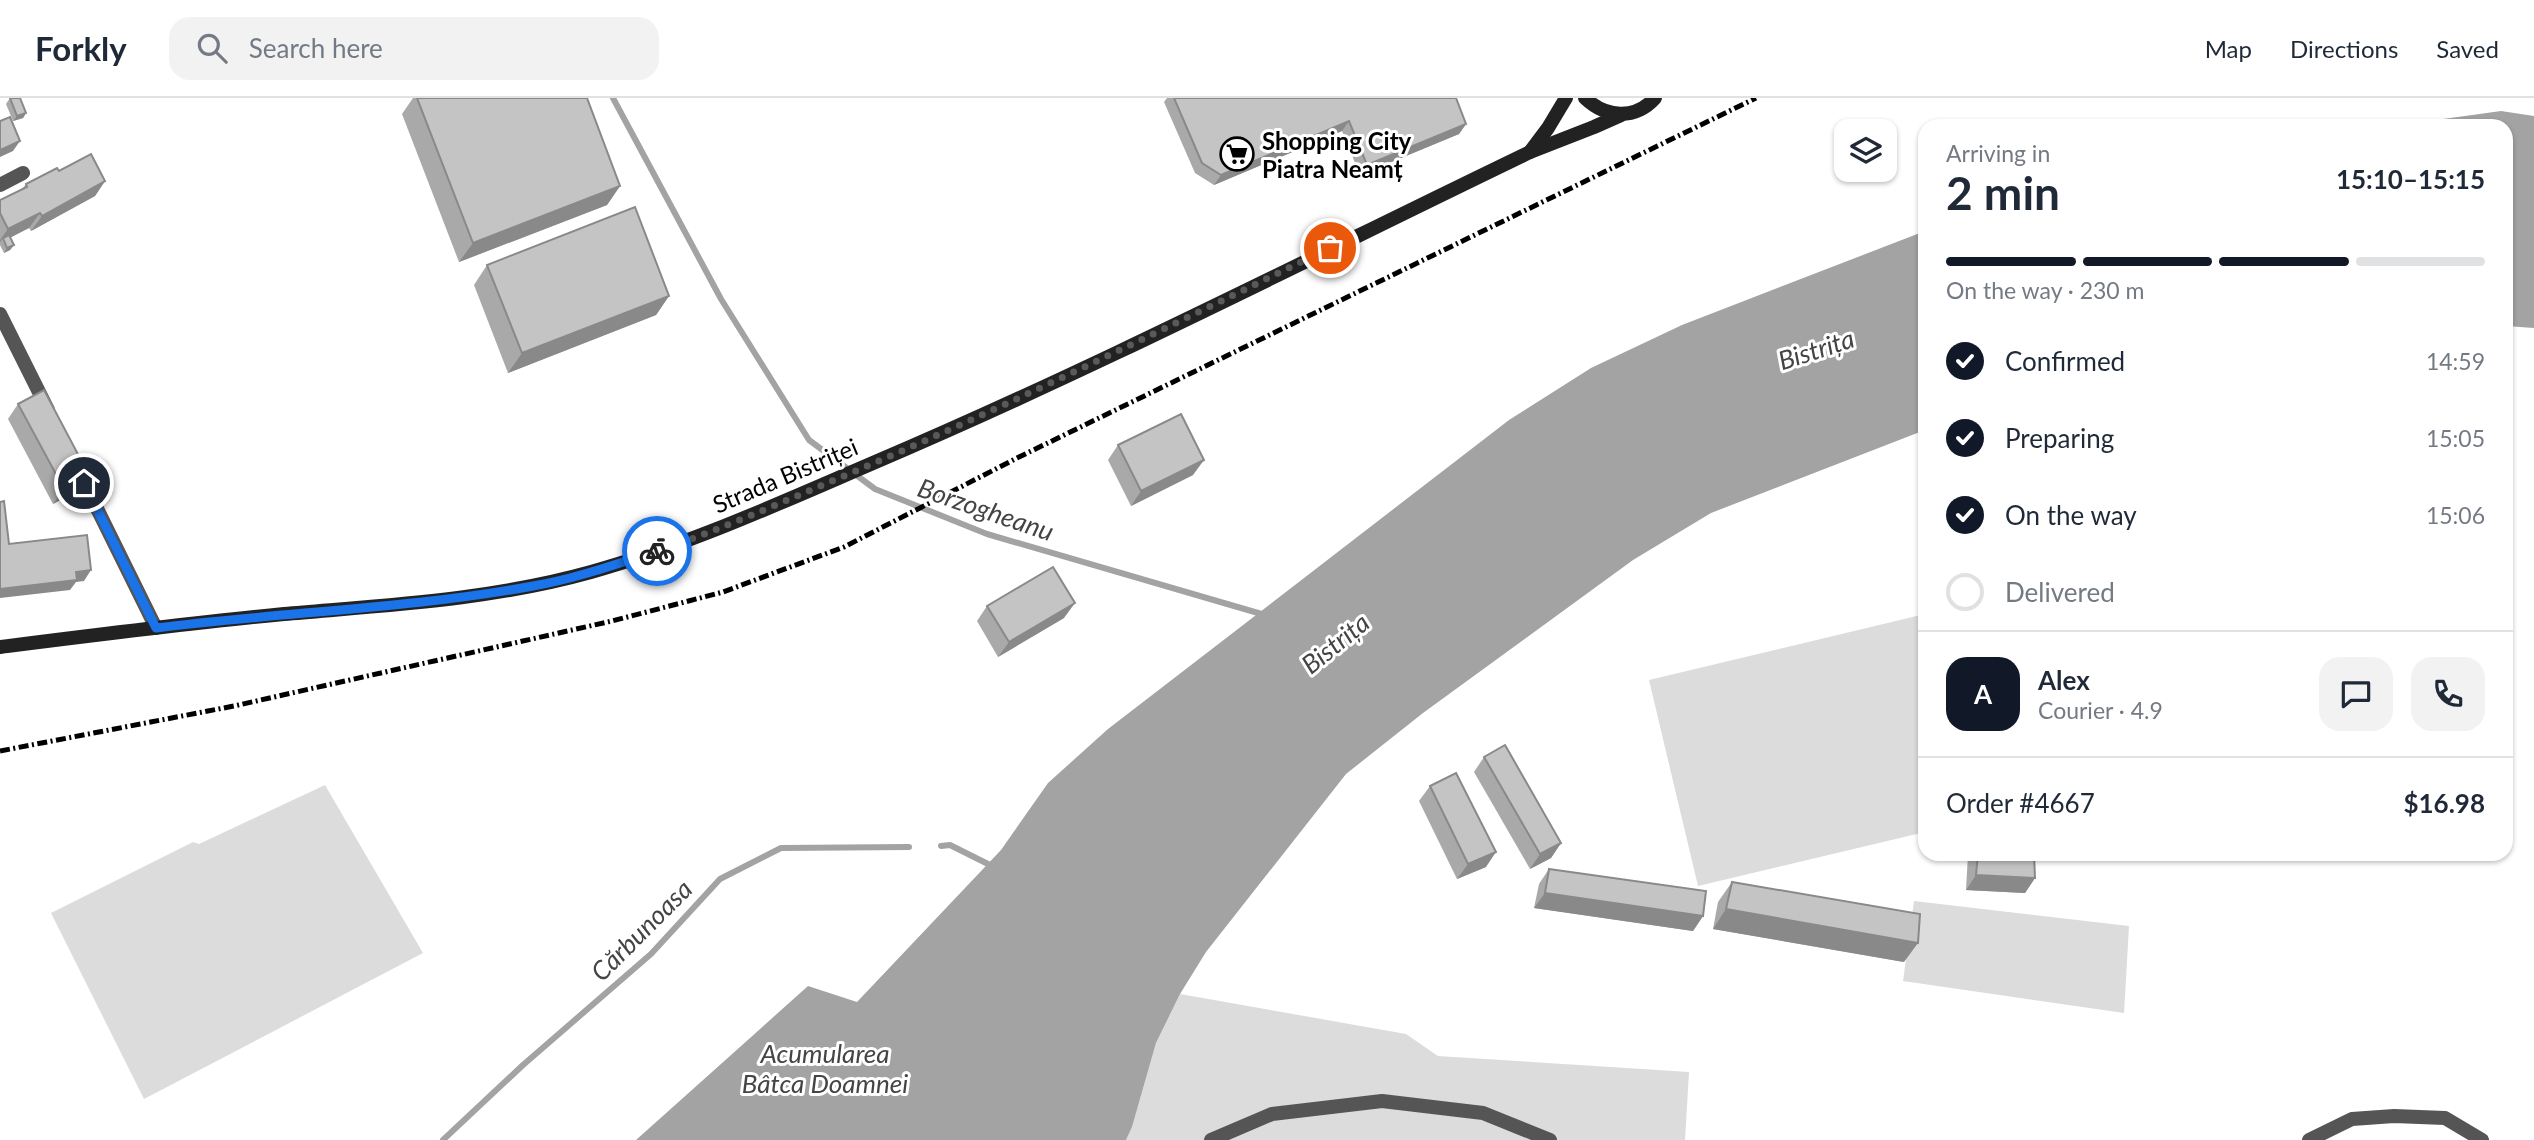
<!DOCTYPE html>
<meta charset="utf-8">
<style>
:root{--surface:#fff;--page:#f2f2f3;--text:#1f2937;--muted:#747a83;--line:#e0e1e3;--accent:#111827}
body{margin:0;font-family:Lato,sans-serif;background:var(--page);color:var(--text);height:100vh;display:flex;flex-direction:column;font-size:26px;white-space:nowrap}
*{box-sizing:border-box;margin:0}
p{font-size:23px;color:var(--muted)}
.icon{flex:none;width:38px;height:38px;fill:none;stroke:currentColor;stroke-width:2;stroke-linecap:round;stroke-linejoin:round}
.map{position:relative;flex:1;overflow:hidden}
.side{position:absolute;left:1918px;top:21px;width:595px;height:742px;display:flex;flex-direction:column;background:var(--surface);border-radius:21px;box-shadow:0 2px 5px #0004}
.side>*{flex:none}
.fabs{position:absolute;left:1834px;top:21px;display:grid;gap:14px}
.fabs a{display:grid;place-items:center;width:63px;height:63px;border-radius:14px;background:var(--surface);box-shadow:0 2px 5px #0004;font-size:35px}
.pin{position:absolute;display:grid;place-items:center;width:60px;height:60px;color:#fff;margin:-30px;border:4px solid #fff;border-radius:50%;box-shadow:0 2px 7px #0007}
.courier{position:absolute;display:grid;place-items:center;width:70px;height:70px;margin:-35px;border:5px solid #1a73e8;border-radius:50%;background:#fff;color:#222;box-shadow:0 2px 9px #0007}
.head em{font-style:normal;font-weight:700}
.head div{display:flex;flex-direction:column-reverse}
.head{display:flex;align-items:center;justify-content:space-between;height:119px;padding:0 28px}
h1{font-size:46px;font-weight:700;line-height:52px}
.bar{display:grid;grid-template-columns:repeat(4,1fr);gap:10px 7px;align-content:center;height:84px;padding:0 28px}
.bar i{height:9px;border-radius:5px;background:var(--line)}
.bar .on{background:var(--accent)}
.bar p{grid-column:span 4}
.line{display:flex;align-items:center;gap:18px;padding:0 28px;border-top:2px solid var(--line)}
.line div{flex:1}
.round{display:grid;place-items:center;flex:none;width:74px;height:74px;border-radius:21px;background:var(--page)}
ol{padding:0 28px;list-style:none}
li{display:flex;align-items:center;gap:21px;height:77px}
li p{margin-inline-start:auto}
li .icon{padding:7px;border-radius:50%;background:var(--accent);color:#fff;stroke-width:4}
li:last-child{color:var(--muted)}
li i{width:38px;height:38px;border:4px solid var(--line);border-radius:50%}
header{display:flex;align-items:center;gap:42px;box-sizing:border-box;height:98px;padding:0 35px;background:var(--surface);border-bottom:2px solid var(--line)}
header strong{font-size:33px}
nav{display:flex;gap:38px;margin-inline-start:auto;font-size:24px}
.search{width:490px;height:63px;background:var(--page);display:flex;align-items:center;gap:18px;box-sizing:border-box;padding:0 24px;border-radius:21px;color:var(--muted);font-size:26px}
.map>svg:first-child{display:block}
.green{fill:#dcdcdc}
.water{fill:#a3a3a3}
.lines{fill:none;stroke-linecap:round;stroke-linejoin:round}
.stream{stroke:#a3a3a3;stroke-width:6}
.street{stroke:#555;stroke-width:14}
.secondary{stroke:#222;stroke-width:14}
.rail{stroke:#000;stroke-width:5;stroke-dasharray:10 3.5 2 3.5;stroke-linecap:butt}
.wall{fill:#a9a9a9}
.shaded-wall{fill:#898989}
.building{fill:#c4c4c4;stroke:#898989;stroke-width:2}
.done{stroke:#595959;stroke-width:7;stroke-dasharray:0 12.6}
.route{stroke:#1a73e8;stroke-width:9}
.labels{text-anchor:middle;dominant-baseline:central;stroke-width:6;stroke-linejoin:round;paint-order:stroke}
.poi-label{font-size:24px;font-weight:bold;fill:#000;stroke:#fff;text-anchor:start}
.street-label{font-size:24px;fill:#000;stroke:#fff}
.water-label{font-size:26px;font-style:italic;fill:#444;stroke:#fff}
</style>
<header>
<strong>Forkly</strong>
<div class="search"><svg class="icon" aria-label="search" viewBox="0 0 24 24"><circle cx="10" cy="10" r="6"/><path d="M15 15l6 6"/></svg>Search here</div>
<nav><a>Map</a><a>Directions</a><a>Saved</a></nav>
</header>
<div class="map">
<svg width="2534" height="1042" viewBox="0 0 2534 1042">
<rect width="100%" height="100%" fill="#fff"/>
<g class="green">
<path d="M1925,516V734L1698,788L1649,582Z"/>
<path d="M325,687L423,855L144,1001L51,815L193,744L199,746Z"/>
<path d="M1914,803L2129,828L2124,915L1903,883Z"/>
<path d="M1180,896L1406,936L1438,958L1689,974L1685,1042H1126L1132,1029L1156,945Z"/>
</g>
<g class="water">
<path d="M2501,13L2534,18V230L2506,228V28H2393Z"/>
<path d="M1925,133V332L1711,415L1633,462L1423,615L1346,676L1206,854L1180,896L1156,945L1132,1029L1126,1042H636L808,888L857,904L1001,752L1048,685L1108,631L1509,322L1591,270L1682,227Z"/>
</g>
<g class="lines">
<g class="stream">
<path d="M613,0L721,201L809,342L875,391L987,436L1265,517"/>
<path d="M941,748L950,747L994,769"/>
<path d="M443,1042L523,967L651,856L720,781L781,750L909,749"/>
</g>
<g class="street">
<path d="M0,87L23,75"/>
<path d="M0,216L48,312"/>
<path d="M77,370L156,530"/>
<path d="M1211,1042L1272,1016L1382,1003L1483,1015L1550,1042"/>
<path d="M2309,1042L2352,1021L2394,1018L2445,1020L2482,1042"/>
</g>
<g class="secondary">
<path d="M1585,0C1606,20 1635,22 1655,0"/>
<path d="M1530,54L1548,30L1566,0"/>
<path d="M0,549C95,537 189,525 284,516C387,507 491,502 591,474C688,447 780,405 873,365C1096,270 1312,159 1530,54L1594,29L1621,17"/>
</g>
<path class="rail" d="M0,653L234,608L612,523L723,494L844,449L1019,359L1756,0"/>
</g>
<g class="wall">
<path d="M10,0L26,15L23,20L13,23L6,6Z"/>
<path d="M413,0H587L620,88L607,107L459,164L402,16Z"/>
<path d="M1167,0H1456L1466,26L1459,36L1360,77L1342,33L1214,87L1195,75L1164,4Z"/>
<path d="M59,73L105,83L95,98L31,133L29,130L10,139L14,147L10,152L4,155L0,147V102L22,91L26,86Z"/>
<path d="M487,167L669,198L656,217L508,275L474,187Z"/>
<path d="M18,306L79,392L53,406L8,321Z"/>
<path d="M1118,347L1193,377L1131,408L1108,362Z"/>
<path d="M987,508L1064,520L998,559L977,523Z"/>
<path d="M1484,659L1561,745L1551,760L1530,771L1474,674Z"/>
<path d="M1430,688L1486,769L1457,781L1419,703Z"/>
<path d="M1968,756H2034L2035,780L2025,795L1966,792Z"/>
<path d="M1549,771L1703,818L1693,833L1534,810L1539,786Z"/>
<path d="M1732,784L1904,864L1713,831L1718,804Z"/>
</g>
<g class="shaded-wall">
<path d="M26,15L23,20L13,23L17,18Z"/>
<path d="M1349,23L1342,33L1214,87L1221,77Z"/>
<path d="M1466,26L1459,36L1360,77L1367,67Z"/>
<path d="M20,43L13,53L0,59V52Z"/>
<path d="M105,83L95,98L31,133L42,118Z"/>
<path d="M620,88L607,107L459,164L473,145Z"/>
<path d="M40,115L29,130L4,143L3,140L0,144V142L8,131Z"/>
<path d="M14,147L10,152L4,155L7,150Z"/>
<path d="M669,198L656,217L508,275L522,255Z"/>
<path d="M1204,362L1193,377L1131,408L1141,393Z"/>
<path d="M89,377L79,392L53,406L64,391Z"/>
<path d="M91,472L84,483L76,484L70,492L0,500V491L76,474Z"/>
<path d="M1075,505L1064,520L998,559L1009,544Z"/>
<path d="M1561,745L1551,760L1530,771L1540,756Z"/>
<path d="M1496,754L1486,769L1457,781L1468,766Z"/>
<path d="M1976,777L2035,780L2025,795L1966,792Z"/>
<path d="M1545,795L1703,818L1693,833L1534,810Z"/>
<path d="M1726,811L1918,845L1904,864L1713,831Z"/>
</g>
<g class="building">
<path d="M10,0H20L26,15L17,18Z"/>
<path d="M417,0H587L620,88L473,145Z"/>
<path d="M1174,0H1456L1466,26L1367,67L1349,23L1221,77L1202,65Z"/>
<path d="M10,19L20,43L0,52V23Z"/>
<path d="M91,56L105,83L42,118L40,115L8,131L0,115V102L27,89L26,86L57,70L59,73Z"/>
<path d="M635,109L669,198L522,255L487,167Z"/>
<path d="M9,137L14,147L7,150L3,140Z"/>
<path d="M44,292L89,377L64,391L18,306Z"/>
<path d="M1181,316L1204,362L1141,393L1118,347Z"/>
<path d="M4,403L9,446L87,437L91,472L76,474L77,482L0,491V404Z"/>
<path d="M1053,469L1075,505L1009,544L987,508Z"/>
<path d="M1505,647L1561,745L1540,756L1484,659Z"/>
<path d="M1456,675L1496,754L1468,766L1430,688Z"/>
<path d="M1978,756H2034L2035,780L1976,777Z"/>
<path d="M1549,771L1706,793L1703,818L1545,795Z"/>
<path d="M1732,784L1920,816L1918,845L1726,811Z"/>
</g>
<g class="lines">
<path class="done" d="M657,453C720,432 782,404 844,378C1009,308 1169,228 1330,150"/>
<path class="route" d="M84,385L156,530C281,514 409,511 533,488C575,481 616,466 657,453"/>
</g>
<defs>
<symbol id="supermarket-ring" viewBox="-11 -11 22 22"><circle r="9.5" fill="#fff" stroke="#000" stroke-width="1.5"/><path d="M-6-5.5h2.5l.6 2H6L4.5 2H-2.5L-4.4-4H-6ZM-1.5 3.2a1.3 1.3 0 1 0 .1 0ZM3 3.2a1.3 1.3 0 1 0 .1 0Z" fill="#000"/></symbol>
</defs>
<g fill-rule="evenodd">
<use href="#supermarket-ring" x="1218" y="37" width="38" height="38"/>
</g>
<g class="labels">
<g class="poi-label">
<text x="1262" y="42">Shopping City<tspan x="1262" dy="28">Piatra Neamț</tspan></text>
</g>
<g class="street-label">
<text transform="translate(785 377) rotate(-23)">Strada Bistriței</text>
</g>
<g class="water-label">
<text transform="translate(1816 251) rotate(-18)">Bistrița</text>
<text transform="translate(986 411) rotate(19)">Borzogheanu</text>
<text transform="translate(1335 545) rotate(-39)">Bistrița</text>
<text transform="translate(641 832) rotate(-45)">Cărbunoasa</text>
<text x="825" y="955">Acumularea<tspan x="825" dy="30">Bâtca Doamnei</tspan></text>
</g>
</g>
</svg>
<div class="fabs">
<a><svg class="icon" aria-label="layers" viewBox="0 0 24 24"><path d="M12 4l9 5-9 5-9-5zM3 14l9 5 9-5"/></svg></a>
</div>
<div class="pin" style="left:1330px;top:150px;background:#ea580c"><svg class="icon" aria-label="bag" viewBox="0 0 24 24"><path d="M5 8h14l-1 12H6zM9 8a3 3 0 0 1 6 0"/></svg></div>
<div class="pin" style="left:84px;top:385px;background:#1f2937"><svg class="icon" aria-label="home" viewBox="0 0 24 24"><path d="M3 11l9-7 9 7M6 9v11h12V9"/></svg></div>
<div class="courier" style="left:657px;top:453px"><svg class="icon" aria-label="bike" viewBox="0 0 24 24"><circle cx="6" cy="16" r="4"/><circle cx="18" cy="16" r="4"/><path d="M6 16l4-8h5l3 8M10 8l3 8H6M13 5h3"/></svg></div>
<section class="side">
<div class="head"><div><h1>2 min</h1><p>Arriving in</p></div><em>15:10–15:15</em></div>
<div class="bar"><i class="on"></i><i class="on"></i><i class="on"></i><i></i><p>On the way · 230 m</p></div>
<ol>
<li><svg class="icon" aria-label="check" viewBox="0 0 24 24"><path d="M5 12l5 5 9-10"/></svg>Confirmed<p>14:59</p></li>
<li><svg class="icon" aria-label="check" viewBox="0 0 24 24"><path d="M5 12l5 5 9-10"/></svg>Preparing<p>15:05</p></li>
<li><svg class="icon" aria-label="check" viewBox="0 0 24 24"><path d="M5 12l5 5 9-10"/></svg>On the way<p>15:06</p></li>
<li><i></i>Delivered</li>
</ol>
<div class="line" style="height:126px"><b class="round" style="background:var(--accent);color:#fff">A</b><div><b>Alex</b><p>Courier · 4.9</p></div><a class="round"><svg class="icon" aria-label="chat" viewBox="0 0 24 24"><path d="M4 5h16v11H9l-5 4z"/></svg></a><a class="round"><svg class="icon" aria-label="phone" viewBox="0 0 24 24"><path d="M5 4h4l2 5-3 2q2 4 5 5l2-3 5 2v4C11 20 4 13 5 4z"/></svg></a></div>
<div class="line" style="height:91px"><div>Order #4667</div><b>$16.98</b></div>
</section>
</div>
